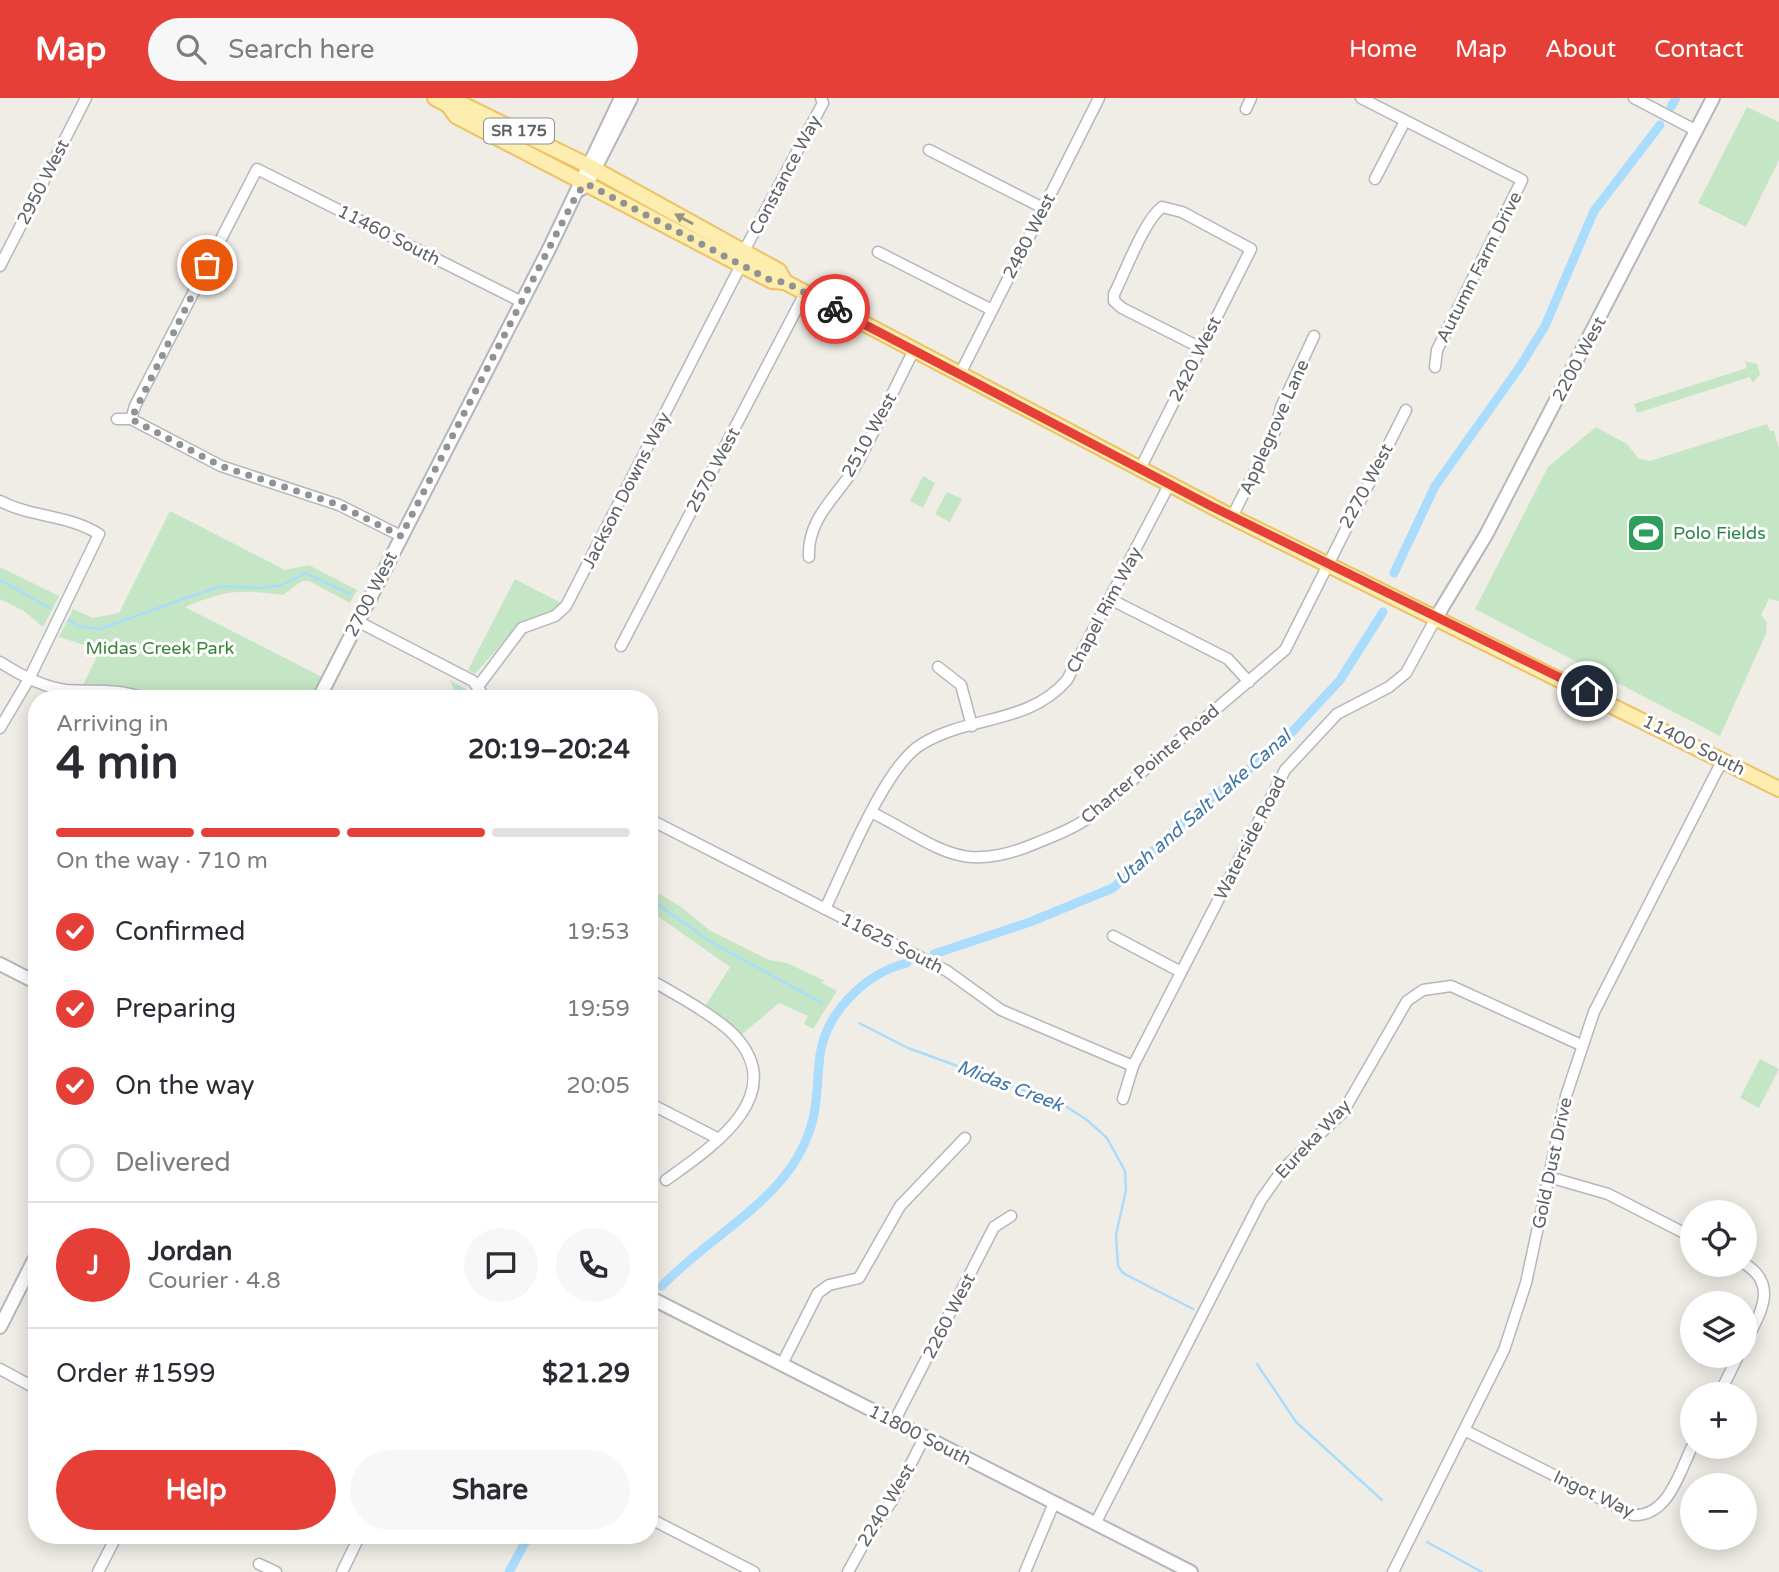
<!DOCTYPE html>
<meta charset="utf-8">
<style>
:root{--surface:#fff;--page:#f7f7f7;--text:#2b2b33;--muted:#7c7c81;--line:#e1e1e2;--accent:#e53f38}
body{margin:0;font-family:"Varela Round",sans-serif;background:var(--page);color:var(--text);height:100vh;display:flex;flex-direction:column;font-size:26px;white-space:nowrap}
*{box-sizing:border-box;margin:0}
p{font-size:23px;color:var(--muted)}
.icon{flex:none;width:38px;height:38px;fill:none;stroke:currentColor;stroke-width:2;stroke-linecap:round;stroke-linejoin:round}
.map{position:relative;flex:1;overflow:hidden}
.sheet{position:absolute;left:28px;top:592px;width:630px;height:854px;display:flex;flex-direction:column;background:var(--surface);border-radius:28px;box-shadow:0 4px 18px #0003}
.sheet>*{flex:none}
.buttons{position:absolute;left:1680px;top:1102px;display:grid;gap:14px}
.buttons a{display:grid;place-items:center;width:77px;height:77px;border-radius:50%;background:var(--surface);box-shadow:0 4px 18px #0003;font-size:35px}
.pin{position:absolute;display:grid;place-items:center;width:60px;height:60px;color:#fff;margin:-30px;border:4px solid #fff;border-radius:50%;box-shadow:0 2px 7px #0007}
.courier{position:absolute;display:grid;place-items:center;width:70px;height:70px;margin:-35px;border:5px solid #e53f38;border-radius:50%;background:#fff;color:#222;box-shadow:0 2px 9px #0007}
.overview em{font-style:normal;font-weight:800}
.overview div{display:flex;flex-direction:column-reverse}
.overview{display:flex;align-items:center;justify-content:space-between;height:119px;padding:0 28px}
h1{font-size:46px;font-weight:800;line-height:52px}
.bar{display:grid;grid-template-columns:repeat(4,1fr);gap:10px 7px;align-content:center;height:84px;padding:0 28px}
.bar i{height:9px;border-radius:5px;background:var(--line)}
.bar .selected{background:var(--accent)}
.bar p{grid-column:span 4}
.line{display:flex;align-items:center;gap:18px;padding:0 28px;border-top:2px solid var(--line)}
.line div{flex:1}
.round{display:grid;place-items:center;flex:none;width:74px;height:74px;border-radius:37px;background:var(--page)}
ol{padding:0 28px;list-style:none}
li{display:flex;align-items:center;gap:21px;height:77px}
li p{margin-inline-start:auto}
li .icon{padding:7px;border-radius:50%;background:var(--accent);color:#fff;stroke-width:4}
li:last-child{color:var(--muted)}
li i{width:38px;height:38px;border:4px solid var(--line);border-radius:50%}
.primary-button{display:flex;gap:14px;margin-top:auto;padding:14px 28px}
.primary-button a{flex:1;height:80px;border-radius:42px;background:var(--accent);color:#fff;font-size:28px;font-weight:800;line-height:80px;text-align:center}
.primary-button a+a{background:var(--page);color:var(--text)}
header{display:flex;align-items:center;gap:42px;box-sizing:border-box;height:98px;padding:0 35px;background:var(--accent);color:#fff}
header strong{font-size:33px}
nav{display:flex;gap:38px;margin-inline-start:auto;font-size:24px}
.search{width:490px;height:63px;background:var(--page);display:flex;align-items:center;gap:18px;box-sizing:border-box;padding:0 24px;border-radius:38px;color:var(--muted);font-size:26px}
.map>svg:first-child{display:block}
.green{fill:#c5e6c4}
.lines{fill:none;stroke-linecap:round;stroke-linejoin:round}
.stream{stroke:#aadcfd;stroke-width:2.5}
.canal{stroke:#aadcfd;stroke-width:9}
.minor-casing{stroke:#b4b7bb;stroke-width:13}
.tertiary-casing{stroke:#b4b7bb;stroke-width:16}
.secondary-casing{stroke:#b3b6ba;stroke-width:16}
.primary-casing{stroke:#eec162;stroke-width:18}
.minor{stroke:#fff;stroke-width:10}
.tertiary{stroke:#fff;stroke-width:12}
.secondary{stroke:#fff;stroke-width:12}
.primary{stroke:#fdedae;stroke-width:14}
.oneway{fill:#96937f}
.done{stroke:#919393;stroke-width:7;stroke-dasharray:0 12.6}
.route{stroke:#e53f38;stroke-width:9}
.labels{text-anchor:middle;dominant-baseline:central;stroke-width:6;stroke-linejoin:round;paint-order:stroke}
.shield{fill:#fff;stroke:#8e9194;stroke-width:2}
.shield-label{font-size:16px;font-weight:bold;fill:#5e6266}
.street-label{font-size:18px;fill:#5e6266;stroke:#fff}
.leisure-label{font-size:18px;fill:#27864d;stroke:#fff;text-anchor:start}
.park-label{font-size:18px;fill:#388438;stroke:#fff}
.water-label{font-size:19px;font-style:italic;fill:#4277a7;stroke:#fff}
</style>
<header>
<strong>Map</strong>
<div class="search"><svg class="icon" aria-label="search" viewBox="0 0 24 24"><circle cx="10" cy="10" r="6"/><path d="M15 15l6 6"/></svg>Search here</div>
<nav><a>Home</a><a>Map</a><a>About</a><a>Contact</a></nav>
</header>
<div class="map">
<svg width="1779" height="1474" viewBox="0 0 1779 1474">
<rect width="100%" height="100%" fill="#f0ede7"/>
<g class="green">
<path d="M1747,9L1779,24V62L1746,129L1698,105Z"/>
<path d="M1745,263L1757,266L1760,276L1753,285L1750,279L1637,315L1634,306L1747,270Z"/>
<path d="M1767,326L1770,333H1774L1779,350V503L1769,501L1761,517L1767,524L1766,536L1720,638L1475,511L1548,369L1596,329L1627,346L1638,360L1650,363Z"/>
<path d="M923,378L935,385L923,410L910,403Z"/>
<path d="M947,394L962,401L950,424L935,416Z"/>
<path d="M170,413L285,472L309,467L357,492L350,505L309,483H302L283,497C240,491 225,492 185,509L322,579L311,600H154L116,587H83L100,552L59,539L73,511L93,520L119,515Z"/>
<path d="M0,469L59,498L43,529L24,513L0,501Z"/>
<path d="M515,481L561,505L554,513L521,524L475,576L468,572Z"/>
<path d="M450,582L466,591L474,600H457Z"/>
<path d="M649,790L680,808L709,832L769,862L787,865L825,883L820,884L837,893L813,931L804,926L808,918L779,905L741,937L704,910L730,869L649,812Z"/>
<path d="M1760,961L1779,971L1759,1010L1740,1000Z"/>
</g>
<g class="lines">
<g class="stream">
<path d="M0,482L50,510"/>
<path d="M69,522L78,528L100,531L220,488L262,490L282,487L305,475L350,496"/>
<path d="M458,588L463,600"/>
<path d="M649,800L711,844L822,905"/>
<path d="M859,925L908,950L1064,1007L1087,1022L1107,1040L1125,1073L1126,1092L1116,1137L1118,1168L1123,1175L1144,1186L1193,1211"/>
<path d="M1257,1266L1296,1324L1382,1402"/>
<path d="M1427,1444L1482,1474"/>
</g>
<g class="canal">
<path d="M1671,9L1676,0"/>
<path d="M1394,475L1435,388L1519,270L1545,228L1594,113L1660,27"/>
<path d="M934,856L1030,824L1113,790L1202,707L1279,648L1340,582L1383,514"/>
<path d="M662,1188C702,1145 768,1110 797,1060C820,1020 815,999 820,957C826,914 866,875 907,865"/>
<path d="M509,1474L529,1437"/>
</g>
<defs>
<g id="minor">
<path d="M1361,0L1522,82L1437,252L1435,269"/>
<path d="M1634,0L1697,33"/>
<path d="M1246,11L1251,0"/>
<path d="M929,52L1043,110"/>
<path d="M1375,81L1405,23"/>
<path d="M744,153L823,5L821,0"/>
<path d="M878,154L992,212"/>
<path d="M0,168L86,0"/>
<path d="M960,276L1099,0"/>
<path d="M117,321H131L221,368L339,407L401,438"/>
<path d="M131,321L135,308L257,71L520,203"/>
<path d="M1140,371L1251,151L1182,114L1162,109C1143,124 1126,173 1114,196V203L1122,210L1201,250"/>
<path d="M0,403C33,420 66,416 99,436L29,581L0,630"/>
<path d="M1232,419L1275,333L1281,309L1314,238"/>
<path d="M809,459C807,420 837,399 855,369C876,331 894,291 914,252"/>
<path d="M1110,501L1228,561L1249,584"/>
<path d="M357,523L473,583L485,600"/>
<path d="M621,548L805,195"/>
<path d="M0,564C20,577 42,589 66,592C94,594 117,590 143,600"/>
<path d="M938,569L961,587L972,628"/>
<path d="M479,587L522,530L555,518L566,508L741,167"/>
<path d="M873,715C942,750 961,778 1039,744C1056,737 1073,731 1088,720L1285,552L1406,312"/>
<path d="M649,721L947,873L1001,912L1133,968"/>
<path d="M825,811C845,770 885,667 922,646C969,617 1028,627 1067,582L1169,387"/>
<path d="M1113,838L1181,874"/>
<path d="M649,881C673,895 716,918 734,937C791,997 711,1050 666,1082"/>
<path d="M1123,1001L1133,968L1285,672L1337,616L1389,589L1406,575L1437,518"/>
<path d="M649,1005L719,1041"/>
<path d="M1549,1079L1608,1096L1692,1139"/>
<path d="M1745,1166C1779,1187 1760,1216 1745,1245"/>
<path d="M782,1266L818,1195L829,1187L859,1180L900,1108L965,1040"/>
<path d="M0,1271L37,1291"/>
<path d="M1719,1297L1738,1258"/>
<path d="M894,1324L994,1129L1011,1118"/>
<path d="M1466,1333L1633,1417C1668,1419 1679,1375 1692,1349"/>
<path d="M649,1420L754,1474"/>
<path d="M1095,1426L1261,1102L1283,1071L1343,1014L1407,903L1423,892L1451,888L1581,947"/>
<path d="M448,1437L452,1439"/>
<path d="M259,1466L276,1474"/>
<path d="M98,1474L117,1437"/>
<path d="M342,1474L360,1437"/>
<path d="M848,1474L870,1434L892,1403L924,1340"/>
<path d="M1025,1474L1054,1405"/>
<path d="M1393,1474L1504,1252L1526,1185L1566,998L1594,914L1723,661"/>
</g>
<path id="tertiary" d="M1437,518L1486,437L1713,0"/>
<g id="secondary">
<path d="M581,91L587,86L631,0"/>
<path d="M319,600L549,151L621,0"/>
<path d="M0,866L37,885"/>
<path d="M649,1199L1191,1474"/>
<path d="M0,1229L37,1156"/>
</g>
<g id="primary">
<path d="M435,0L448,7L462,6L587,67L779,173L785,184"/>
<path d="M448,7L456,18L741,167L772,183L785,184L1232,419L1779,691"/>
</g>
</defs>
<use href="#minor" class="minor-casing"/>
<use href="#tertiary" class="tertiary-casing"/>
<use href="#secondary" class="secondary-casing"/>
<use href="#primary" class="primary-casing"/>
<use href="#minor" class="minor"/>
<use href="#tertiary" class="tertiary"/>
<use href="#secondary" class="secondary"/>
<use href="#primary" class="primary"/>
</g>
<defs><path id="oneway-solid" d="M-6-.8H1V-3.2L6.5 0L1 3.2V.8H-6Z" transform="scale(1.75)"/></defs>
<use class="oneway" href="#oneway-solid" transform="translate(684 121) rotate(-151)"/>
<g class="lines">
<path class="done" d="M207,167L131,321L221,368L339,407L401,438L578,94L587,86L772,183L785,184L835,211"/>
<path class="route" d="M835,211L1211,408L1587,593"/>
</g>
<defs>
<symbol id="stadium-square" viewBox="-11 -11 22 22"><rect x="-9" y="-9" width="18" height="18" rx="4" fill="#2e9e5b" stroke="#fff"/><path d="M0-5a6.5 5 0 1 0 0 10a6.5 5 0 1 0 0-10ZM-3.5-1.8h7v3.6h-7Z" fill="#fff"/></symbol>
</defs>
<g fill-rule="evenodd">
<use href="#stadium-square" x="1624" y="413" width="44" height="44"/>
</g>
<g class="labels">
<rect class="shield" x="484" y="20.5" width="70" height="25" rx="5"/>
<g class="shield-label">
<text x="519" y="33">SR 175</text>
</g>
<g class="street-label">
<text transform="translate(785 77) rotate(-62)">Constance Way</text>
<text transform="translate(43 84) rotate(-63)">2950 West</text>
<text transform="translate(389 137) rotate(27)">11460 South</text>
<text transform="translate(1029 138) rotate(-63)">2480 West</text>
<text transform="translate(1479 169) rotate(-63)">Autumn Farm Drive</text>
<text transform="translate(1195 261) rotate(-63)">2420 West</text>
<text transform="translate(1579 261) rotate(-62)">2200 West</text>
<text transform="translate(1274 329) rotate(-66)">Applegrove Lane</text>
<text transform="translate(869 337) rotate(-61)">2510 West</text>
<text transform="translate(713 372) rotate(-62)">2570 West</text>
<text transform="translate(1366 388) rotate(-62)">2270 West</text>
<text transform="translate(626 392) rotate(-63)">Jackson Downs Way</text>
<text transform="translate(371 496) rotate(-63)">2700 West</text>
<text transform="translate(1104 512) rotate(-62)">Chapel Rim Way</text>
<text transform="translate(1694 647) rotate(27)">11400 South</text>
<text transform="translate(1150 666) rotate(-40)">Charter Pointe Road</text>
<text transform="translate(1250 740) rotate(-63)">Waterside Road</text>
<text transform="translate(892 845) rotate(27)">11625 South</text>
<text transform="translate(1313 1041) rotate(-47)">Eureka Way</text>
<text transform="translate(1552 1065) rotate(-78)">Gold Dust Drive</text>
<text transform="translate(949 1218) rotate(-63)">2260 West</text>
<text transform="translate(920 1337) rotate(27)">11800 South</text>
<text transform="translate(1594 1396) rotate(25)">Ingot Way</text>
<text transform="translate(886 1407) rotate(-59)">2240 West</text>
</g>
<g class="leisure-label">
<text x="1673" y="435">Polo Fields</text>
</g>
<g class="park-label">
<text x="160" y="550">Midas Creek Park</text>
</g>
<g class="water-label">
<text transform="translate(1203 710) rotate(-41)">Utah and Salt Lake Canal</text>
<text transform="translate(1010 988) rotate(21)">Midas Creek</text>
</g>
</g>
</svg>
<div class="buttons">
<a><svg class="icon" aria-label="locate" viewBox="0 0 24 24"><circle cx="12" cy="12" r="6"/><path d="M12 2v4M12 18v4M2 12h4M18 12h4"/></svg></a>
<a><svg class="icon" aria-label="layers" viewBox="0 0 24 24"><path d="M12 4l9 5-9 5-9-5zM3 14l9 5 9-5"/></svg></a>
<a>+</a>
<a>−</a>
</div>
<div class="pin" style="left:207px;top:167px;background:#ea580c"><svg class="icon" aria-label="bag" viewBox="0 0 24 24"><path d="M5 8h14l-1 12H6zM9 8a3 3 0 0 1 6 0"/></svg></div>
<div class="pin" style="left:1587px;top:593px;background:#1f2937"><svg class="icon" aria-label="home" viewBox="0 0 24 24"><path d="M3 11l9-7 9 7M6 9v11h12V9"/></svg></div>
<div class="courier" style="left:835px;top:211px"><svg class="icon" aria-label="bike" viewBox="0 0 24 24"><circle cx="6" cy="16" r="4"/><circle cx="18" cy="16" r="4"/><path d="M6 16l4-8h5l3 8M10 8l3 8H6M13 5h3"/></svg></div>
<section class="sheet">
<div class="overview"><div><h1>4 min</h1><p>Arriving in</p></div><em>20:19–20:24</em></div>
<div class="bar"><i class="selected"></i><i class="selected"></i><i class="selected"></i><i></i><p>On the way · 710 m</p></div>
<ol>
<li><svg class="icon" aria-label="check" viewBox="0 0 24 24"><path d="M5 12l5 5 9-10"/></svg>Confirmed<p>19:53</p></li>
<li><svg class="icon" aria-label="check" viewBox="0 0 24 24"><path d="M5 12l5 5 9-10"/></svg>Preparing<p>19:59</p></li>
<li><svg class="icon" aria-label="check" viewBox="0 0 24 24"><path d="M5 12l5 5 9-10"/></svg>On the way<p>20:05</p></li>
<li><i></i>Delivered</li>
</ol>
<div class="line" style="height:126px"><b class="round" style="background:var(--accent);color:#fff">J</b><div><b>Jordan</b><p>Courier · 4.8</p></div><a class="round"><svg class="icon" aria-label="chat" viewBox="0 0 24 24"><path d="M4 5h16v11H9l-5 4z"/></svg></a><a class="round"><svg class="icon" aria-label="phone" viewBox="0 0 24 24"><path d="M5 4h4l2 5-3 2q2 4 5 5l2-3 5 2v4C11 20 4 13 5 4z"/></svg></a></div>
<div class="line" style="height:91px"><div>Order #1599</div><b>$21.29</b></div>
<div class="primary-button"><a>Help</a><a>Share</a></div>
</section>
</div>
